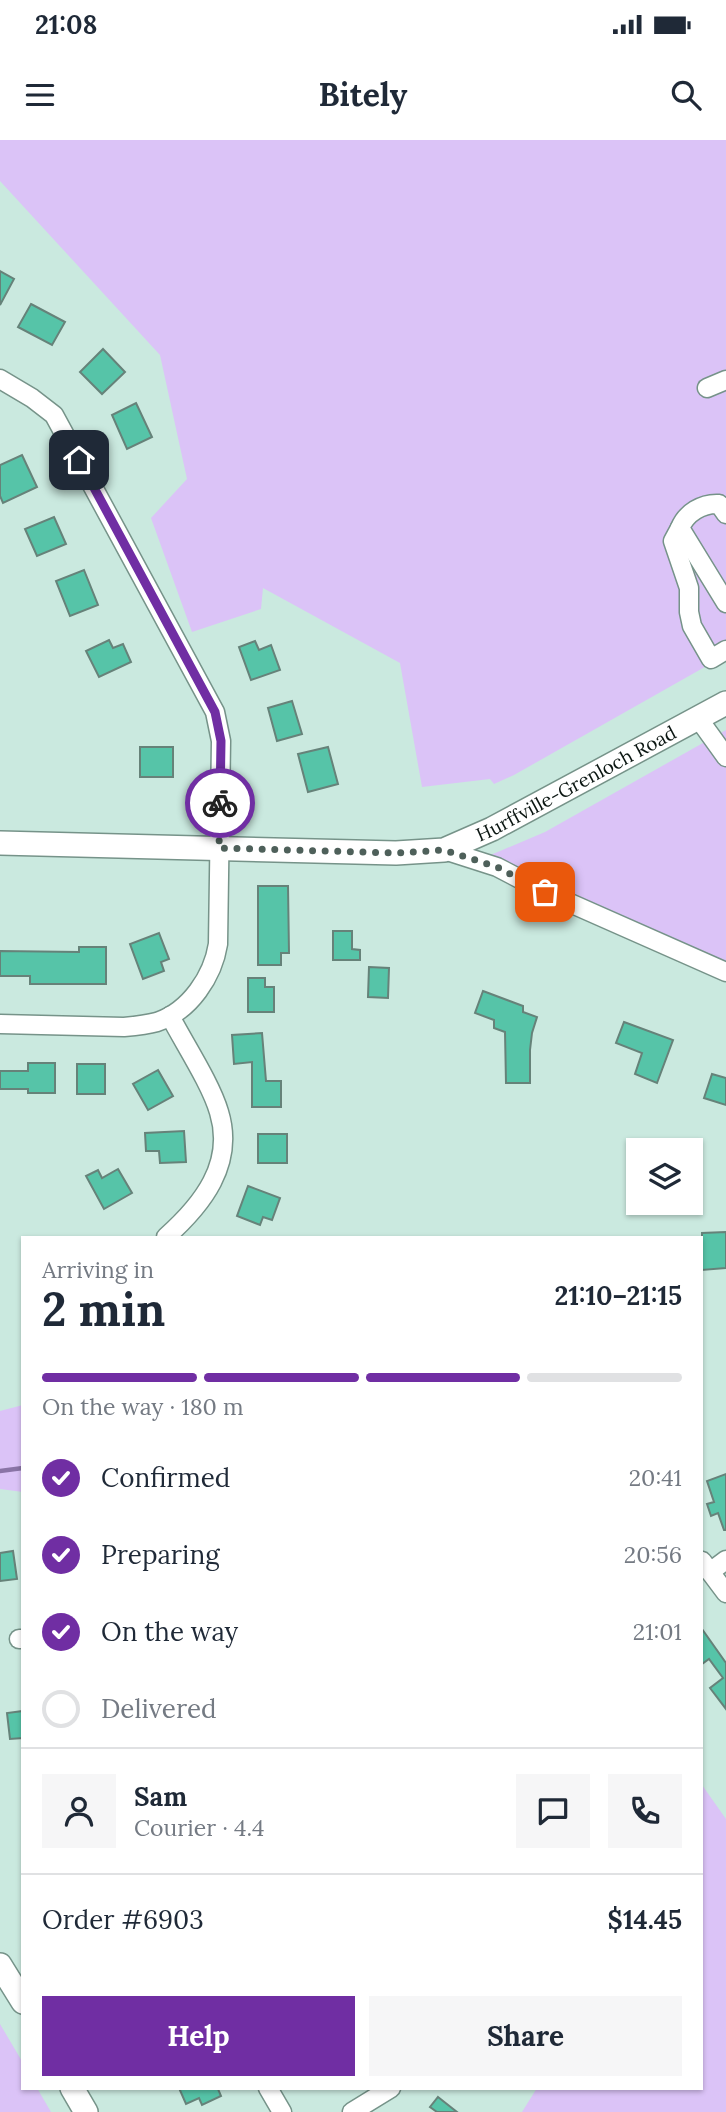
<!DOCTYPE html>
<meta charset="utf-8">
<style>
:root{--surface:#fff;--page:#f6f6f7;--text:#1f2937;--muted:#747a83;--line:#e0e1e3;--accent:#702ea3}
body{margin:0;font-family:Lora,serif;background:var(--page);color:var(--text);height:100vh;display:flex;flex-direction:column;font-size:26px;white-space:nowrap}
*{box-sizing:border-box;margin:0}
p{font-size:23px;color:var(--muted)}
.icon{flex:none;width:38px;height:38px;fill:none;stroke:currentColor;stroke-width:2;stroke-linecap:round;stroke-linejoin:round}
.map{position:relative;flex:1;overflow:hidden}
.drawer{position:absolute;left:21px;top:1096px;width:682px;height:854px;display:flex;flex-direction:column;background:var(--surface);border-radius:0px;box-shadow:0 2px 5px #0004}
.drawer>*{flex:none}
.tools{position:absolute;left:626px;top:998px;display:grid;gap:14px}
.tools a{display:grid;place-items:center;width:77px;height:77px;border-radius:0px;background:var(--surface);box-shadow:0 2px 5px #0004;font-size:35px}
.pin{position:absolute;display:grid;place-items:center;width:60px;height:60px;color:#fff;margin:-30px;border-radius:14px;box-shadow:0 4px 10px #0006}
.courier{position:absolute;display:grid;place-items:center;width:70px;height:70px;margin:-35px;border:5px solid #702ea3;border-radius:50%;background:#fff;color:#222;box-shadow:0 2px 9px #0007}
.headline em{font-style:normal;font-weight:700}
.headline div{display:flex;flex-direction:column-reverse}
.headline{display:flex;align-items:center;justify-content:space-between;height:119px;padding:0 21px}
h1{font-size:46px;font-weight:700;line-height:52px}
.bar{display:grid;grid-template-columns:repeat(4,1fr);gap:10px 7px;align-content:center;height:84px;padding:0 21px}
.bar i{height:9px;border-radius:5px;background:var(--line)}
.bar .selected{background:var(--accent)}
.bar p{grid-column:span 4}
.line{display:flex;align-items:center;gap:18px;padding:0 21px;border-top:2px solid var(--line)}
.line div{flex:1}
.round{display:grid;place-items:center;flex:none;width:74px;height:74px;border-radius:0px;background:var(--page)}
ol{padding:0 21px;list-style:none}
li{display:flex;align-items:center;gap:21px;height:77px}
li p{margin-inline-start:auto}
li .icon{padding:7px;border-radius:50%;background:var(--accent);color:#fff;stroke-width:4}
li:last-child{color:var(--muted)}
li i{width:38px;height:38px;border:4px solid var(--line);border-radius:50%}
.button{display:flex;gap:14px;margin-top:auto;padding:14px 21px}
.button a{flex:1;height:80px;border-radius:0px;background:var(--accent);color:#fff;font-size:28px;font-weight:700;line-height:80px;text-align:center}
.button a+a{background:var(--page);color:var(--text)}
.status{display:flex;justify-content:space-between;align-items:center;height:49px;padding:0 35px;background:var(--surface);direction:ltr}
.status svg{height:19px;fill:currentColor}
header{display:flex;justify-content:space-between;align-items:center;height:91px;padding:0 21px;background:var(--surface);font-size:32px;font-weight:700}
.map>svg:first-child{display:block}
.green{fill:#dbc3f7}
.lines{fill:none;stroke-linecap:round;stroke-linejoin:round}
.stream{stroke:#8a74a6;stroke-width:4.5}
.building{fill:#56c4a8;stroke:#668279;stroke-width:2}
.minor-casing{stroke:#769389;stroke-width:21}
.major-casing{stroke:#769389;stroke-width:26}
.minor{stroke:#fff;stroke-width:18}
.major{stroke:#fff;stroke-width:23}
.done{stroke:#4e605a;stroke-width:7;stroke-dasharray:0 12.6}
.route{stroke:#702ea3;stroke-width:9}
.labels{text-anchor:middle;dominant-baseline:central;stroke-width:5;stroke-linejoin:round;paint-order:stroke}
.street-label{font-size:19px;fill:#0b1612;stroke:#d7f7ec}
</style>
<div class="status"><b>21:08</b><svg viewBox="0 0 49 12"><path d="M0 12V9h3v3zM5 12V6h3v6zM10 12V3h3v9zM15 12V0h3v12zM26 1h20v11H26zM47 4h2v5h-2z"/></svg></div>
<header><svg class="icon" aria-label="menu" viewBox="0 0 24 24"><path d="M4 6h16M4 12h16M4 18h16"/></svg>Bitely<svg class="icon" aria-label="search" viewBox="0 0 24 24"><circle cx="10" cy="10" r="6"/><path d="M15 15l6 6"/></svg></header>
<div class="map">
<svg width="726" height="1972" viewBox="0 0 726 1972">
<rect width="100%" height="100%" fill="#cae9df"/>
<g class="green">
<path d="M0,0H726V515L514,635L494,644L490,639L422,647L400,523L263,448L261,469L192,492L151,378L187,339L160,215L0,41Z"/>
<path d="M726,590V834L479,720L545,692Z"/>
<path d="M23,1265V1352L0,1349V1271Z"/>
<path d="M702,1645L726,1679V1972H522L537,1948H702Z"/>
<path d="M0,1884L23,1923V1948H37L51,1972H0Z"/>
</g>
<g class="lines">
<path class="stream" d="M0,1331L23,1328"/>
</g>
<g class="building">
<path d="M0,131L14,139L0,165Z"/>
<path d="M31,164L65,182L52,205L18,187Z"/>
<path d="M103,209L125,232L102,254L80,232Z"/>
<path d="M136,263L152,297L127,309L112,275Z"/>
<path d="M22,315L37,347L3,363L0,356V325Z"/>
<path d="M54,377L66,404L37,416L25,389Z"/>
<path d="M84,430L98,465L70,476L56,441Z"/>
<path d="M109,500L113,508L123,504L131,522L99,537L86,511Z"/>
<path d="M255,501L259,510L271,505L280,530L251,540L239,507Z"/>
<path d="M292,561L302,594L277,601L268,568Z"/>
<rect x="140" y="607" width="33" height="30"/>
<path d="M328,607L338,644L308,652L298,614Z"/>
<path d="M258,746H288L289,813H281V825H258Z"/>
<path d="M333,791H352V809L360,810V820H333Z"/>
<path d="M159,793L169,819L161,822L164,831L143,839L130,804Z"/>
<path d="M79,807H106V844H30V836H0V811L79,812Z"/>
<path d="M369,827L389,828L388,858L368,857Z"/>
<path d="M248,838H265V847H274V872H248Z"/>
<path d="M483,851L523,866V872L537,877L532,893L530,910V943H506L505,892L494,888V880L475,873Z"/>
<path d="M624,882L673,900L657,943L635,934L642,913L616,903Z"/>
<path d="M262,893L266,941H281V967H252V922L234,924L232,895Z"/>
<path d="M28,923H55V953H28V949H0V931H28Z"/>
<rect x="77" y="924" width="28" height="30"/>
<path d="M158,930L173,956L148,970L133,944Z"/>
<path d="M712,934L726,938V965L704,958Z"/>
<path d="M184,991L186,1022L160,1023L159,1011H146L145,993Z"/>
<rect x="258" y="994" width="29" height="29"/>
<path d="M118,1029L132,1053L104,1069L86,1036L98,1030L102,1038Z"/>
<path d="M248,1046L280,1058L272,1080L263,1077L260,1085L237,1076Z"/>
<path d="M726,1092V1128L702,1130V1093Z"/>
<path d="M726,1334V1390H724L718,1373L711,1376L707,1364L714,1362L707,1341Z"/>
<path d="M13,1411L17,1439L0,1441V1413Z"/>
<path d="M702,1489L726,1523V1569L710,1548L723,1538L709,1519L702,1524Z"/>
<path d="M23,1571V1598L10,1599L7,1573Z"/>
<path d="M179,1948H222L218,1949L221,1956L202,1965L199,1958L186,1964Z"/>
<path d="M438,1957L457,1972H437L430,1967Z"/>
</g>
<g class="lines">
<defs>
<g id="minor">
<path d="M0,239L32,258L54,275L215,572L221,601L218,804C213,836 190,871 157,882C146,885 135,886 124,887L0,884"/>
<path d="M707,248L726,240"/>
<path d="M726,374L719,364C702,363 686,373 680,388L726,463"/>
<path d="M680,388L673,401L689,448V472L692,486L711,519L726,510"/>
<path d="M698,578L726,617"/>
<path d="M444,710L497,727L545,752L726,832"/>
<path d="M166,1097C202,1065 235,1024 219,972C211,944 184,903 170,876"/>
<path d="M702,1421L726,1453"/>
<path d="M710,1432L726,1420"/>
<path d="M19,1499H23"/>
<path d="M268,1948L282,1972"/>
<path d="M352,1972L391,1948"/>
</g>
<g id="major">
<path id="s1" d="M0,703L396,713L444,710L492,689L726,563"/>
<path d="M0,1825L23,1862"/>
<path d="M72,1948L86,1972"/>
</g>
</defs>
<use href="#minor" class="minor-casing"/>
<use href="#major" class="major-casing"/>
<use href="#minor" class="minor"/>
<use href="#major" class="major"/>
</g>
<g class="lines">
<path class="done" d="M220,663L219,708L396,713L444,710L497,727L545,752"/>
<path class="route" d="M79,320L215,572L221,601L220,663"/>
</g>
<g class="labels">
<g class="street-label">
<text stroke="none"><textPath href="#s1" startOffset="592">Hurffville-Grenloch Road</textPath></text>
</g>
</g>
</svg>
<div class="tools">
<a><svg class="icon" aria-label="layers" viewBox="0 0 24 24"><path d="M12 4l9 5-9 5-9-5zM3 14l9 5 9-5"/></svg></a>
</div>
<div class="pin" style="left:545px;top:752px;background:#ea580c"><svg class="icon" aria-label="bag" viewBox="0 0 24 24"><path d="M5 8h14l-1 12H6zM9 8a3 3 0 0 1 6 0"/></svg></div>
<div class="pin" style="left:79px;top:320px;background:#1f2937"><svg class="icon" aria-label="home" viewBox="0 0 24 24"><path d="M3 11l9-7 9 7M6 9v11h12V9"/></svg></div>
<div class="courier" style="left:220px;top:663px"><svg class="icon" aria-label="bike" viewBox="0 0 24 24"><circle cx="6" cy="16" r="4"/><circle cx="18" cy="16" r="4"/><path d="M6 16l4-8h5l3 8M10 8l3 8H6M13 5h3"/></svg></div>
<section class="drawer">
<div class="headline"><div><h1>2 min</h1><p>Arriving in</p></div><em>21:10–21:15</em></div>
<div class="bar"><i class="selected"></i><i class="selected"></i><i class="selected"></i><i></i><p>On the way · 180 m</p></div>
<ol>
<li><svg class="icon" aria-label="check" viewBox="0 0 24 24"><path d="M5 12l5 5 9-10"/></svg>Confirmed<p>20:41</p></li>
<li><svg class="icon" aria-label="check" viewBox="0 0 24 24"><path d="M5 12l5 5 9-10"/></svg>Preparing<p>20:56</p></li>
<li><svg class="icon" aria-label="check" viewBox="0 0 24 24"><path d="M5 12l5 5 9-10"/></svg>On the way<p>21:01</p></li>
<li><i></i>Delivered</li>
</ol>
<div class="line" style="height:126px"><a class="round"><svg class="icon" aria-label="person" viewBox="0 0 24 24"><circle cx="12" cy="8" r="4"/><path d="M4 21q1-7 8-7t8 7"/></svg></a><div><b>Sam</b><p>Courier · 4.4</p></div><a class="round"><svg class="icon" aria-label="chat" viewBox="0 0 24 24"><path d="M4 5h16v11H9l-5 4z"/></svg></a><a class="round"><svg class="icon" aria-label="phone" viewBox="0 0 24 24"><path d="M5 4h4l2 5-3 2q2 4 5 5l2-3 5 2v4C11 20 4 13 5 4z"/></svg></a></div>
<div class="line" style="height:91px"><div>Order #6903</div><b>$14.45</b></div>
<div class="button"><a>Help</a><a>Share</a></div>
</section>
</div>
